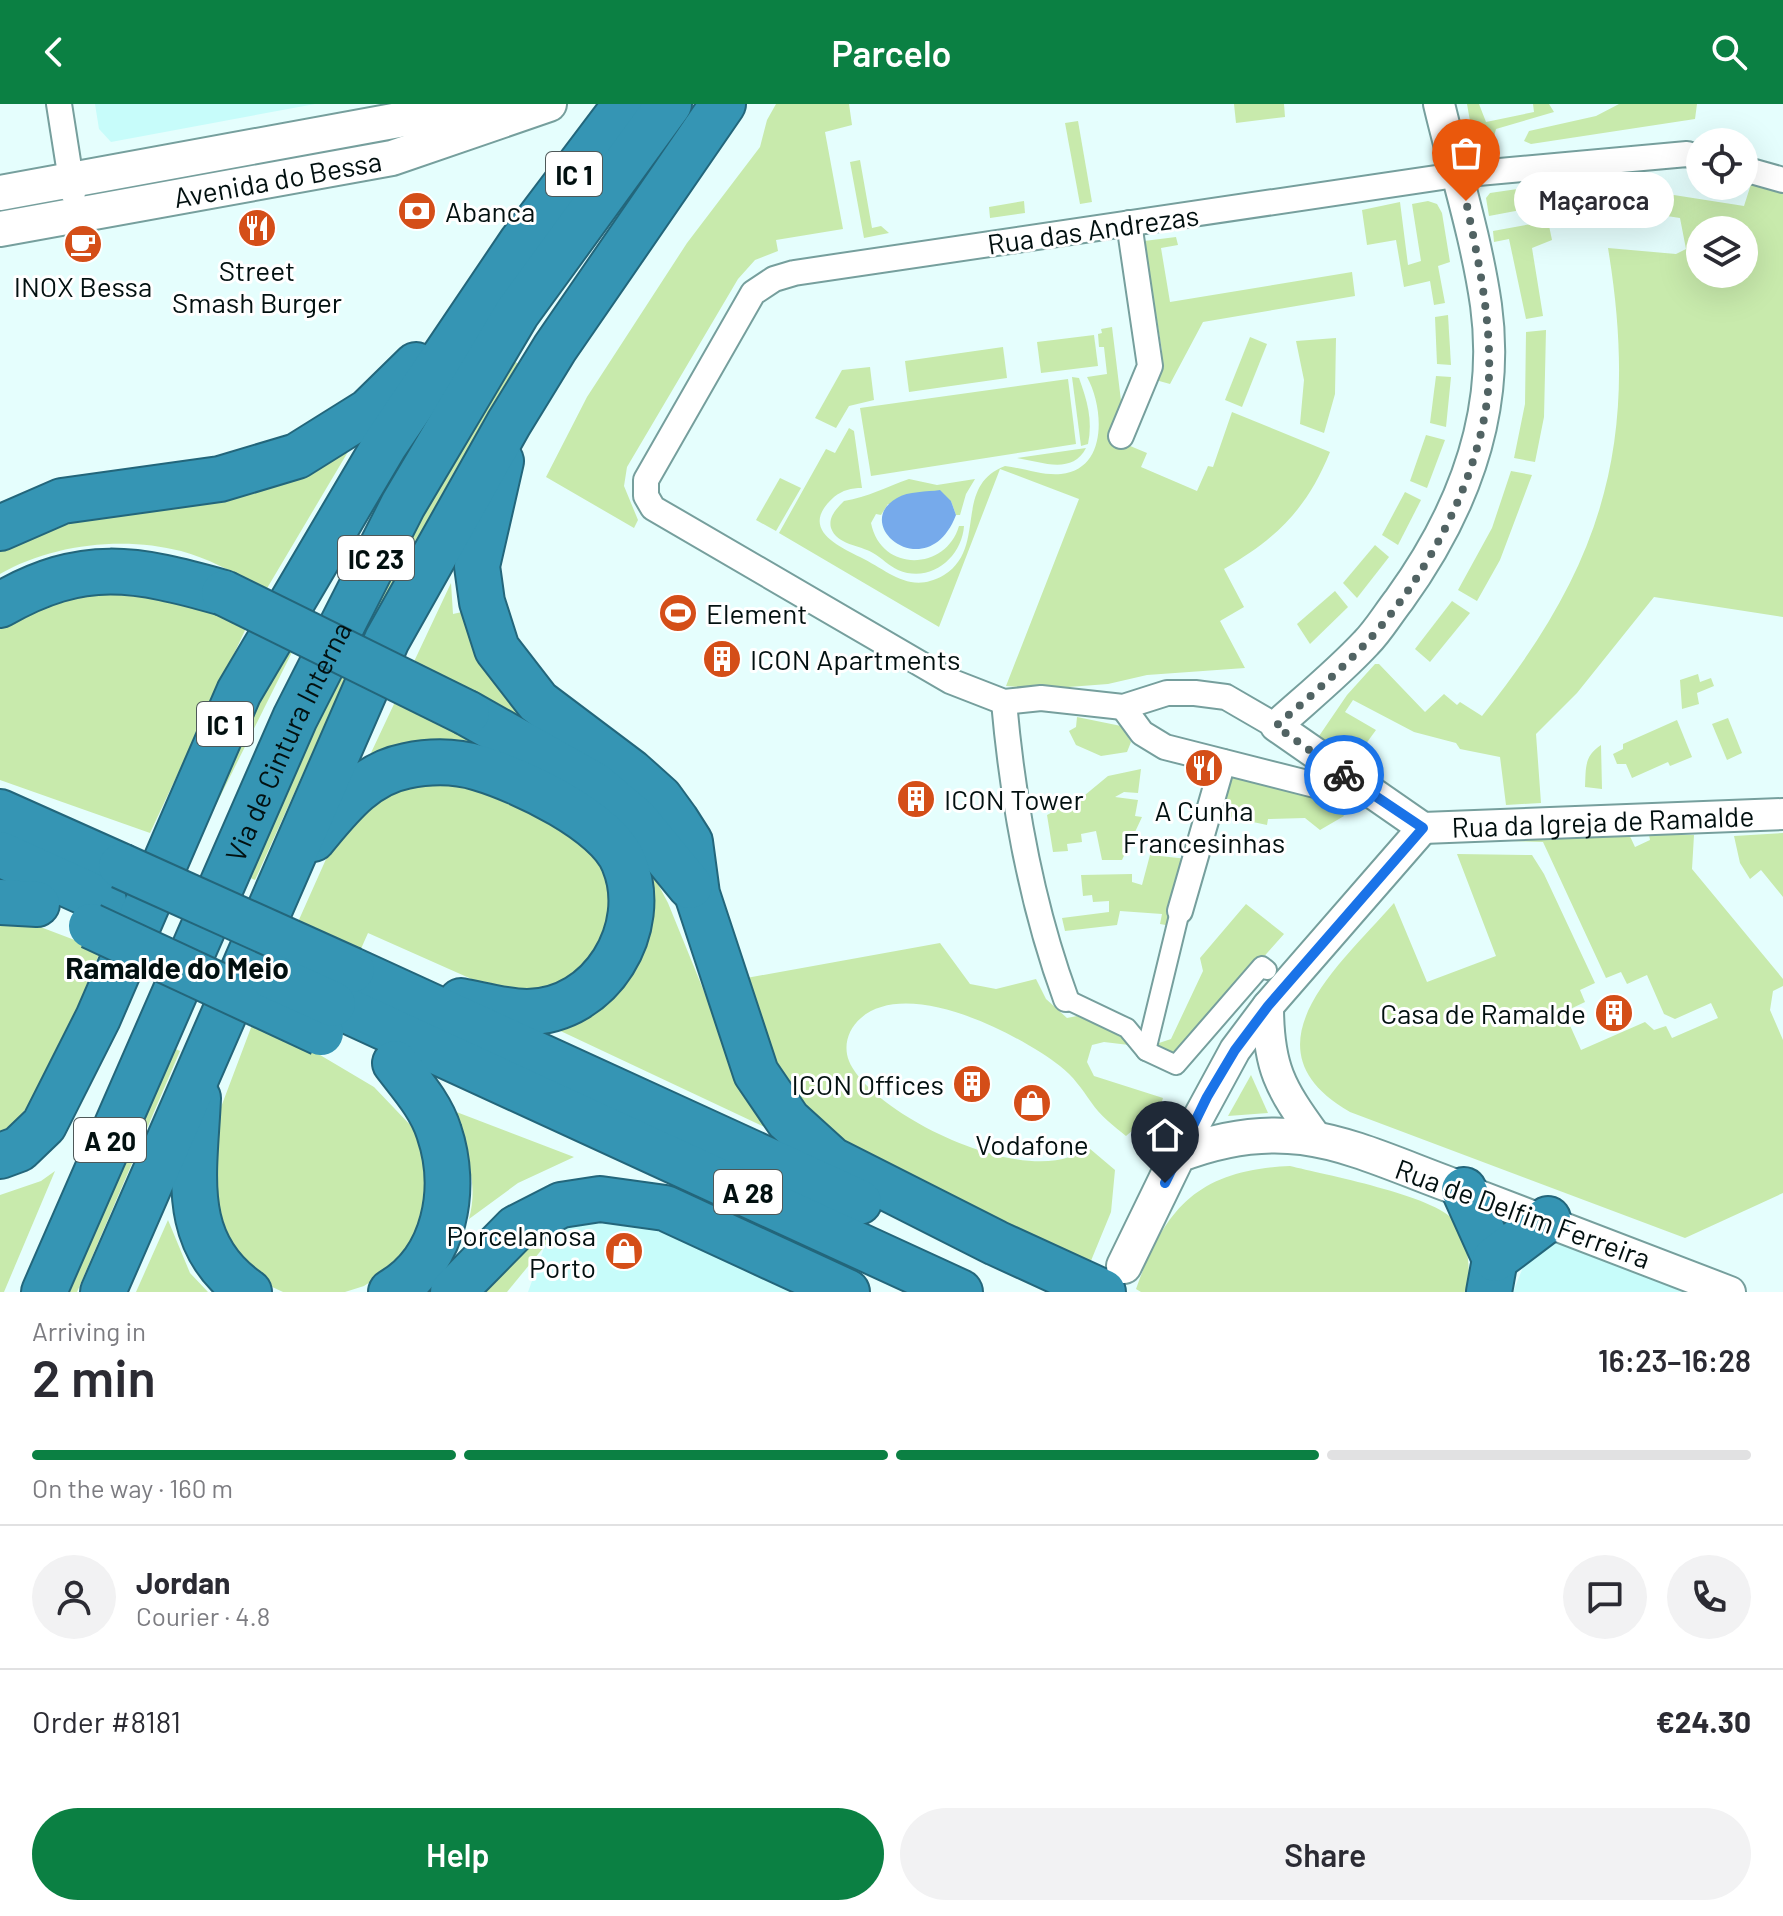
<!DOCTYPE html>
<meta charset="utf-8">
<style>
:root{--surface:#fff;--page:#f2f2f3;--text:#2b2b33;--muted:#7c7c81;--line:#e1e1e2;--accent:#0b8043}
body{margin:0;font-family:Barlow,sans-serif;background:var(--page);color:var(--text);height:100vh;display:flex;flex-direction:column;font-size:30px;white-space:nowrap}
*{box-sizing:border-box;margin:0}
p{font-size:26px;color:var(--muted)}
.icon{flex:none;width:44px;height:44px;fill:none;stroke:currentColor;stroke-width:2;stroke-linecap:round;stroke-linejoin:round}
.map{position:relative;height:1188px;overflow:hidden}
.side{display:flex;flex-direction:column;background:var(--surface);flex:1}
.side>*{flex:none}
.tools{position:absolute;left:1686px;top:24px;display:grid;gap:16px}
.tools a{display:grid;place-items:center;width:72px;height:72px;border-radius:50%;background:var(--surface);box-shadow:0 8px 32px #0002;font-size:40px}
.pin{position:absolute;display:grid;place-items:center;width:68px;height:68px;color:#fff;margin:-82px -34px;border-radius:50% 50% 50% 0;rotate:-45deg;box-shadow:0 0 8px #0007}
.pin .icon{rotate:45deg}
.courier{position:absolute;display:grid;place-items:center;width:80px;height:80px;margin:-40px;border:6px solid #1a73e8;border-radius:50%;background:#fff;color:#222;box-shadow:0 2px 10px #0007}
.bubble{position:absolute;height:56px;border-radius:28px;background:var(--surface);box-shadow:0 8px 32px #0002;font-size:26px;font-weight:600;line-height:56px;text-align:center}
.overview em{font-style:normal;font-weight:600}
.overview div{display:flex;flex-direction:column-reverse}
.overview{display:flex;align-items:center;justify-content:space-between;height:136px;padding:0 32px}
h1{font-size:52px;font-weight:600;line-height:60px}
.bar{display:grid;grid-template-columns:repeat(4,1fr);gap:12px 8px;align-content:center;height:96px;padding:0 32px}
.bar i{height:10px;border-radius:6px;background:var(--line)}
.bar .active{background:var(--accent)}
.bar p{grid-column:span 4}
.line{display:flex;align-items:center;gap:20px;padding:0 32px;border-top:2px solid var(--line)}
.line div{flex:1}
.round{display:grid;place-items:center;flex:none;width:84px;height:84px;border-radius:42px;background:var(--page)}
.primary-button{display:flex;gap:16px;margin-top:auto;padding:16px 32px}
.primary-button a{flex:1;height:92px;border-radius:48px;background:var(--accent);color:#fff;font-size:32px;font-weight:600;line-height:92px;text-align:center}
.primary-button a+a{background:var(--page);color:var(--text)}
header{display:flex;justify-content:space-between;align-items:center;height:104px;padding:0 32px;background:var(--accent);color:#fff;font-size:36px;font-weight:600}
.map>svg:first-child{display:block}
.built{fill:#c7fcfa}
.green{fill:#c8eaac;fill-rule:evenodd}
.water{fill:#76aaeb}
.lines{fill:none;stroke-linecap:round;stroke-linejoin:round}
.pedestrian-casing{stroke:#769f9d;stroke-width:22}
.minor-casing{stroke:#769f9d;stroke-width:28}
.tertiary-casing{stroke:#769f9d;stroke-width:34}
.secondary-casing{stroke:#769f9d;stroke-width:38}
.motorway-casing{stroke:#23667b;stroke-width:48}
.pedestrian{stroke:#fff;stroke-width:18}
.minor{stroke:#fff;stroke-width:24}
.tertiary{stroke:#fff;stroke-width:30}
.secondary{stroke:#fff;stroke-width:34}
.motorway{stroke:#3595b4;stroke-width:44}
.motorway-bridge-casing{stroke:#23667b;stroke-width:48;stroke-linecap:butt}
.motorway-bridge{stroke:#3595b4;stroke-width:44}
.done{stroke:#516363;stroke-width:8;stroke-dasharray:0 14.4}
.route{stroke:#1a73e8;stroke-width:10}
.labels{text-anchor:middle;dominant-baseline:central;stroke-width:6;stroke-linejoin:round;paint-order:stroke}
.shield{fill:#fff;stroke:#4e5858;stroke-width:2}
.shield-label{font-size:26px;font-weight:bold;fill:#021010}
.street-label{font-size:28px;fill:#021010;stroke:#fff}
.poi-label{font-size:28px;fill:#021010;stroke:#fff;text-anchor:start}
.neighbourhood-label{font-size:30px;font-weight:bold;fill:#021010;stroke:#fff}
</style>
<header><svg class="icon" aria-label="back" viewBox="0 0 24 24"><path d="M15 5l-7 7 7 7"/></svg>Parcelo<svg class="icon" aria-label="search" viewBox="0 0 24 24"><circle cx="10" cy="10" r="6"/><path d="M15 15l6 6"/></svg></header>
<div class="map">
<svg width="1783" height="1188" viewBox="0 0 1783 1188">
<rect width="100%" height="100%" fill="#e5fefd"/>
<g class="built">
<path d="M95,0H315L111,38L99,25Z"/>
<path d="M586,1113L645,1116L813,1188H528L544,1144L554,1132Z"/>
<path d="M1557,1127L1700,1188H1513L1526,1156Z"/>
</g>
<g class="green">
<path d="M776,0H849L852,21L825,28L843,125L776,136L778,147L755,156L738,175L627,363L624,382L638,416L634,424L546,373L587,293L687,139L760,43L767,16Z"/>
<path d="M1234,0H1284L1285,13L1236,19Z"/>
<path d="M1467,0H1479L1486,18L1534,8L1533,0H1549L1554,8L1496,25L1492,40L1478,43L1474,40Z"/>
<path d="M1619,0H1697L1695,15L1531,40L1524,37L1529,27L1596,12Z"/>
<path d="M1078,17L1092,98L1080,100L1065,19Z"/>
<path d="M860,56L872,124L881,122L889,129L864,134L850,58Z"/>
<path d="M1578,76L1744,102L1752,77L1783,86V513L1654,493L1577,589L1536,630L1541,699L1506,701L1500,653L1460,645L1456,639L1414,628L1353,596L1345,608L1376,626L1352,659L1317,635L1347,591L1375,560H1379L1425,608L1444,590L1457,601L1460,598L1482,612C1604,460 1640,338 1608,144L1676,150L1686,145L1680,114L1568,97L1489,112L1486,94L1490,89ZM1700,126H1744V170H1700Z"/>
<path d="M1024,97L1025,109L990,114L989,103Z"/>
<path d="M1428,97L1437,100L1442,109L1450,158L1438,162L1445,199L1434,201L1430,177L1404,183L1396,136L1367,141L1362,106L1400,98L1408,161L1421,157L1412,100Z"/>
<path d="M1548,117L1552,136L1532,144L1543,212L1526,215L1509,135L1494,138L1493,127Z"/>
<path d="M1176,133L1178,141L1161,144L1170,198L1352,168L1355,192L1203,218L1170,280L1152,275L1162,247L1144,137Z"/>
<path d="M1448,211L1451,261L1437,260L1435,213Z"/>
<path d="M1112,223L1122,305L1111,334L1147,349L1141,363L1197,387L1208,362L1213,363L1232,308L1330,348C1307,405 1276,435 1224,465L1244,503L1220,517L1245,564L1147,571L1108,580L1042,585L1006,582L1079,395L1000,365L939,523L779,429L826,345L835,349L849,324L854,327L862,384C851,384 843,386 834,393C799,424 836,441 860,453C889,467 910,491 944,471C988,444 952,382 1005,362C1023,364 1044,372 1061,370C1108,365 1104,304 1087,273L1107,270L1104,243H1099L1098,230L1102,229L1101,225Z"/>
<path d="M1546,226L1544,313L1535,358L1514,354L1525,300L1526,228Z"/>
<path d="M1094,231L1098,262L1041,269L1037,238Z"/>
<path d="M1250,233L1267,240L1242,303L1225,296Z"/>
<path d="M1336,234L1335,290L1324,329L1300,320L1304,276L1296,237Z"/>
<path d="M1003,243L1007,274L909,288L905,257Z"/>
<path d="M510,255L519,260L454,368L364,534L255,776L243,771L335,566Z"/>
<path d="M870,263L874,296L849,302L836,324L815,314L842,266Z"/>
<path d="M1436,272L1451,273L1446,323L1430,319Z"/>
<path d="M1072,273L1079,274C1087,296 1093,316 1088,340L1081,342Z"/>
<path d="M1068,275L1076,340L871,372L860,304Z"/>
<path d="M358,331L266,486C240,472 211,455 181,447C124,432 51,440 0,470V433Z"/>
<path d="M1426,331L1445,336L1427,384L1410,377Z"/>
<path d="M1086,344C1072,371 1042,358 1017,354Z"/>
<path d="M1511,367L1532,371L1500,456L1477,497L1458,486L1492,424Z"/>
<path d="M780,374L801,384L776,427L756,416Z"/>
<path d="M909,375L937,381L975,375L966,390L960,411H956L951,397L888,400L881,411L876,410L871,419C881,469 946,467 959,422H964C962,453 931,480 898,466C889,462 882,454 873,449C860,441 837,441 831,424C828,413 837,404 844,397C868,393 886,383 909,375Z"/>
<path d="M1405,388L1421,396L1398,441L1382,431Z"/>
<path d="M1375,441L1389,453L1357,494L1343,479Z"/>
<path d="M129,479L248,520L150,729L0,676V514Z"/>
<path d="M451,479L453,510L462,508L481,559L526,617L507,609L500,648L373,655L370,651Z"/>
<path d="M1335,487L1348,503L1310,540L1297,520Z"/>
<path d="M322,488L193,747L249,596Z"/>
<path d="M1452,497L1470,509L1430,558L1415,545Z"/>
<path d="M1698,570L1700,578L1711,574L1714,582L1697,589L1699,600L1682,605L1680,576Z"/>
<path d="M1077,613L1126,623L1124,627L1131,638L1127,648L1101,652L1076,641L1069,627L1076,623Z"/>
<path d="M1728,614L1742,649L1727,656L1712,620Z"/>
<path d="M1677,616L1692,653L1670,662L1668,658L1632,674L1626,660H1617L1613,650L1623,645V640Z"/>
<path d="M1601,641L1602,685L1585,683C1586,664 1584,652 1601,641Z"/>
<path d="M1141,665L1138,689L1124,688L1115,693L1138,696L1135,712L1142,713L1122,756H1102L1096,727L1081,730L1082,738L1067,740L1068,747L1053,748L1047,711L1085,691L1108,672Z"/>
<path d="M1232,666L1333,694L1344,712L1320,726L1305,714L1268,715L1267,721L1211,709Z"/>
<path d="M423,672L487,678L601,749L617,803L598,853L564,882L503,889L368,829L315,948L374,983L415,1026L430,1062L429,1095L419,1129L398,1160L364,1182L345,1188H283L244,1170L210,1117L212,1027L252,921L335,735L366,699Z"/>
<path d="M1627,726L1635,743L1650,736L1649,731H1694L1692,765L1783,875V882L1773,887L1770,906L1783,936V1089L1685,1134L1350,1008C1238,944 1342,859 1394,799L1427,878L1496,852L1457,750L1532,751L1544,770L1595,879L1580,886L1585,898L1564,908L1581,946L1645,918L1654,926L1666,922L1672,934L1718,914L1711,899L1675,915L1664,910L1647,871L1627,880L1621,868L1606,874L1543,738L1482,736Z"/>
<path d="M1783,729V793L1761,766L1750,775L1740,759L1734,732Z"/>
<path d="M640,746L668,799L749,998L769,1025L552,923L569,916Z"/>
<path d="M1150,751L1188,755L1171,822L1160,820L1162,810L1120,807L1117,821L1065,827L1062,814L1109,808V797L1093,798L1092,791L1083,792L1081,771L1132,770V778L1142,781Z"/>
<path d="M1246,800L1284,830L1187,939L1184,937L1170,951L1153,941L1171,935L1203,867L1200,854Z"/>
<path d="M0,812L22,816L101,846C77,899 48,999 0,1030Z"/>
<path d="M940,839L970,880L996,885L1036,875L1046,895L1067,914L1077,912L1125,933L1129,941L1104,938L1092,941L1087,958L1094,972L1163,994L1160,1003L1126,1032C1114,1022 1100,1012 1091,998C1082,985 1073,972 1060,962C1017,929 908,873 861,914C848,925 843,942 849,957C872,1013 1045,1094 1090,1039L1089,1044L1115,1066L1111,1108L1088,1164L849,1052L787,994L741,875Z"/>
<path d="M169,942L180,947L77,1188H65Z"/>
<path d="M1251,971L1268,1009L1228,1012Z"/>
<path d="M446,1004L574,1053L518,1079L469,1115C480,1074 464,1041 446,1004Z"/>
<path d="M1290,1062C1322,1070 1437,1092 1454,1117C1470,1139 1469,1162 1469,1188H1141L1136,1185C1165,1102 1200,1066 1290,1062Z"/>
<path d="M55,1067L4,1188H0V1091L41,1077Z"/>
<path d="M168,1116L190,1169L208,1188H136Z"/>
<path d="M562,1121L507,1188H469L494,1162Z"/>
</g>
<path class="water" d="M940,386L951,397L956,411C928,484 849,421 897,394C908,387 927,388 940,386Z"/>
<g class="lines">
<defs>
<g id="pedestrian">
<path d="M1066,895L1127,924L1146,947L1176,961L1262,862L1267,866"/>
<path d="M1146,947L1180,807"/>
</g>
<g id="minor">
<path d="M59,0L73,89"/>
<path d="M1744,65L1783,76"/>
<path d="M1121,332L1150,262L1129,119"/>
<path d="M1004,598C1013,699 1031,800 1066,895"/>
<path d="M1123,603L1142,629L1165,643L1315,681L1342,670"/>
<path d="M1276,622L1226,593L1195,589H1167L1123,603L1041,594L1004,598L950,577L653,404L646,392V376L753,189L774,175L794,169L1456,71L1687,50L1700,54"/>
<path d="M1180,807L1223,658"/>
</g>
<g id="tertiary">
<path d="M1423,724L1276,622C1306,595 1338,569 1366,539C1378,527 1388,510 1399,496C1462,409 1501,310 1486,201C1476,132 1455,67 1439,0"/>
<path id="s1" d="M1423,724L1783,710"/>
<path d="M1268,902C1268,963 1280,984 1315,1032"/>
<path d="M1178,1051L1235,946L1268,902L1423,724"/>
<path d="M1464,1086L1730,1188"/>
</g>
<g id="secondary">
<path d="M0,89L486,0"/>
<path id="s2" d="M0,125L392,54L549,0"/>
<path d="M1124,1162L1178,1051C1294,1006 1355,1047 1464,1086"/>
</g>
<g id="motorway">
<path d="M501,357L477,462L482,498L497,545L538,598L631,668L660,694L676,716L690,738L697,790L756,969L788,1016L832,1056L996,1139L1103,1188"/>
<path d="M0,424L62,397L220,375L297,352L369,307L416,261"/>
<path d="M0,501C84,453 135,464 224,489"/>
<path d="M467,609L595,681L636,716L690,782"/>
<path d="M0,708L121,762"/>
<path d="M313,735C339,704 364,670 406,662C430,657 456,657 479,664C520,676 608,717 624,759C651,824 601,908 527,908C506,908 482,901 461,897"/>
<path d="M0,750L104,797"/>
<path d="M0,798L37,800"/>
<path d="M352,866L859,1098"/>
<path d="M333,900L960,1188"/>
<path d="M198,994C195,1068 178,1139 249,1188"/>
<path d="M0,1052L19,1045L44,1021L98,914L239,588L384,342L521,139L626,0"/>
<path d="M1464,1086L1495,1155L1489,1188"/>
<path d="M1495,1155L1548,1115"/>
<path id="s3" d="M44,1188L295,614L403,401L517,209L669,0"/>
<path d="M103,1188L387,536L509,319L555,244L723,0"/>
<path d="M391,1188C446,1156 458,1084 439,1028C431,1002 411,980 395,959"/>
<path d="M453,1188L516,1124L561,1101L600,1095L665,1104L847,1188"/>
</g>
</defs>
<use href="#pedestrian" class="pedestrian-casing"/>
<use href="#minor" class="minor-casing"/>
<use href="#tertiary" class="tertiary-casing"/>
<use href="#secondary" class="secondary-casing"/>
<use href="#motorway" class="motorway-casing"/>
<use href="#pedestrian" class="pedestrian"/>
<use href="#minor" class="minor"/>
<use href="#tertiary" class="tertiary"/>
<use href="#secondary" class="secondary"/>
<use href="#motorway" class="motorway"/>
<defs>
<g id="motorway-bridge">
<path d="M224,489L467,609"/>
<path d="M121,762L352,866"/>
<path d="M91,822L321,929"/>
<path d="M271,872L333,900"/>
</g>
</defs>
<use href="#motorway-bridge" class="motorway-bridge-casing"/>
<use href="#motorway-bridge" class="motorway-bridge"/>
</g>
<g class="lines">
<path class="done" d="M1344,671L1276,622C1307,595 1338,569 1366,539C1428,473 1486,364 1489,272C1491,213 1478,155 1466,97"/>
<path class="route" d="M1165,1079L1207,993L1235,946L1268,902L1423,724L1344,671"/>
</g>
<defs>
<symbol id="bank-disc" viewBox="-11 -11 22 22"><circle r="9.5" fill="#d44e18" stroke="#fff"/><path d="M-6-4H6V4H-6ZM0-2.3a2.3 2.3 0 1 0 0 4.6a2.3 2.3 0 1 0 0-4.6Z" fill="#fff"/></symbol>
<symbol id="restaurant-disc" viewBox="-11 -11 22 22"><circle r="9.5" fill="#d44e18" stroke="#fff"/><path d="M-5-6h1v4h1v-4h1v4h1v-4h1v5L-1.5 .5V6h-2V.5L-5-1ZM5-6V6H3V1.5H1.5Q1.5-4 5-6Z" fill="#fff"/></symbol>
<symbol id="cafe-disc" viewBox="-11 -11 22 22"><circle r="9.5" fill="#d44e18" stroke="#fff"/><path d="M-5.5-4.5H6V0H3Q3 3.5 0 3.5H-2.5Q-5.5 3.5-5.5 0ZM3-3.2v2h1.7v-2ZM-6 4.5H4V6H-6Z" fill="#fff"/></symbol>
<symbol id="stadium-disc" viewBox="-11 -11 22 22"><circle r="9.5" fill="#d44e18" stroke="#fff"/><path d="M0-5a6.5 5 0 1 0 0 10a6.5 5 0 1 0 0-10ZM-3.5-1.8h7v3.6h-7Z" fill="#fff"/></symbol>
<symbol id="building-disc" viewBox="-11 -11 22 22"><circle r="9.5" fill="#d44e18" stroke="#fff"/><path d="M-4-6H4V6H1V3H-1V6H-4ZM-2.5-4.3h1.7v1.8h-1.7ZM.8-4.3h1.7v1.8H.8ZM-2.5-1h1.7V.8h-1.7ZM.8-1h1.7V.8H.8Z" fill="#fff"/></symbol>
<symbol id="shop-disc" viewBox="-11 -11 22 22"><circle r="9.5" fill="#d44e18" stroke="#fff"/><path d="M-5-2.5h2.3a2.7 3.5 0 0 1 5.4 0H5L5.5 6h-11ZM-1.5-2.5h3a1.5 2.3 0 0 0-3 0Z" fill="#fff"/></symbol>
</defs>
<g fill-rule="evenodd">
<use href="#bank-disc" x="395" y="85" width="44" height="44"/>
<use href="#restaurant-disc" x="235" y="102" width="44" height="44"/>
<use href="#cafe-disc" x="61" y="118" width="44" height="44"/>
<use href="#stadium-disc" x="656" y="487" width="44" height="44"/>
<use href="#building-disc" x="700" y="533" width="44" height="44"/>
<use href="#restaurant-disc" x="1182" y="642" width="44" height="44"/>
<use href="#building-disc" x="894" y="673" width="44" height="44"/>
<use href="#building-disc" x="1592" y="887" width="44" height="44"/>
<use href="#building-disc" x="950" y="958" width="44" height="44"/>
<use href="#shop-disc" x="1010" y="977" width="44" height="44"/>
<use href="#shop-disc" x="602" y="1125" width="44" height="44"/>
</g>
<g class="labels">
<g class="shield">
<rect x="546" y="48" width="56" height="44" rx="6"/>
<rect x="338" y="432" width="76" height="44" rx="6"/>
<rect x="197" y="598" width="56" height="44" rx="6"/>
<rect x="74" y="1014" width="72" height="44" rx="6"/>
<rect x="714" y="1066" width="68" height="44" rx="6"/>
</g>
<g class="shield-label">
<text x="574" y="70">IC 1</text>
<text x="376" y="454">IC 23</text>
<text x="225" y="620">IC 1</text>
<text x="110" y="1036">A 20</text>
<text x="748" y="1088">A 28</text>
</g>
<g class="street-label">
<text stroke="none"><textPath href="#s2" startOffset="282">Avenida do Bessa</textPath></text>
<text transform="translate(1093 125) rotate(-8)">Rua das Andrezas</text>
<text stroke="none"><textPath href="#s3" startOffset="602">Via de Cintura Interna</textPath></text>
<text stroke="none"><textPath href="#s1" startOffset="180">Rua da Igreja de Ramalde</textPath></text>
<text transform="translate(1523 1109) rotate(20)">Rua de Delfim Ferreira</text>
</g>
<g class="poi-label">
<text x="445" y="107">Abanca</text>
<text x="257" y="166" text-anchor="middle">Street<tspan x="257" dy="32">Smash Burger</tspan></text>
<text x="83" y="182" text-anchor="middle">INOX Bessa</text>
<text x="706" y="509">Element</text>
<text x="750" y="555">ICON Apartments</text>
<text x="944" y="695">ICON Tower</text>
<text x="1204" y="706" text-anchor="middle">A Cunha<tspan x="1204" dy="32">Francesinhas</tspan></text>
<text x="1586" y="909" text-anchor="end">Casa de Ramalde</text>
<text x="944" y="980" text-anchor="end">ICON Offices</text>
<text x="1032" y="1040" text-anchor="middle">Vodafone</text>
<text x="596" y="1131" text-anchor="end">Porcelanosa<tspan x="596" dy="32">Porto</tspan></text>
</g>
<g class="neighbourhood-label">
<text x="177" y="863">Ramalde do Meio</text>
</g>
</g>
</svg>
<div class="tools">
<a><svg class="icon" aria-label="locate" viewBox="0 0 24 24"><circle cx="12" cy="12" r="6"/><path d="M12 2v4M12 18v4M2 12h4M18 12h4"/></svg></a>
<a><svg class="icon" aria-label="layers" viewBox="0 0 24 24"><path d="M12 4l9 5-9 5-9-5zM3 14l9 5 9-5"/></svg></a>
</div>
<div class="pin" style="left:1466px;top:97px;background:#ea580c"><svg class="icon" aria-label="bag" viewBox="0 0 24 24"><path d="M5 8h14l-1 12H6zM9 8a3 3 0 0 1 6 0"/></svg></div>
<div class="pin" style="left:1165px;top:1079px;background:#1f2937"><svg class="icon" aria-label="home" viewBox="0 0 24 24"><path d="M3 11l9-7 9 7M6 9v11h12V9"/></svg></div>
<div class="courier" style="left:1344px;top:671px"><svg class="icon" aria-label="bike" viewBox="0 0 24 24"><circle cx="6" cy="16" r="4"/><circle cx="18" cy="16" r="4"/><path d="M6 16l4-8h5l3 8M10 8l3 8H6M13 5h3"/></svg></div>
<div class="bubble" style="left:1514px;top:68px;width:160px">Maçaroca</div>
</div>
<section class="side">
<div class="overview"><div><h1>2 min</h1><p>Arriving in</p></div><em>16:23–16:28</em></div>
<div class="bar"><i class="active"></i><i class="active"></i><i class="active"></i><i></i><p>On the way · 160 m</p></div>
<div class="line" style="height:144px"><a class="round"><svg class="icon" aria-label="person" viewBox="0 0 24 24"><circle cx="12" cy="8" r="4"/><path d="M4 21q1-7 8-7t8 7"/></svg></a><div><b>Jordan</b><p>Courier · 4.8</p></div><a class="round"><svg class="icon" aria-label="chat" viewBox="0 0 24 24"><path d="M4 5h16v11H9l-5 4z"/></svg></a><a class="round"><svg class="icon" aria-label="phone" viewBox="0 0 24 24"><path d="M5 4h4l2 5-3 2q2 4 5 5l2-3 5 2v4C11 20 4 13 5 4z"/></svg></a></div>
<div class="line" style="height:104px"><div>Order #8181</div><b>€24.30</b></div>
<div class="primary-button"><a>Help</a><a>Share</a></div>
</section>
